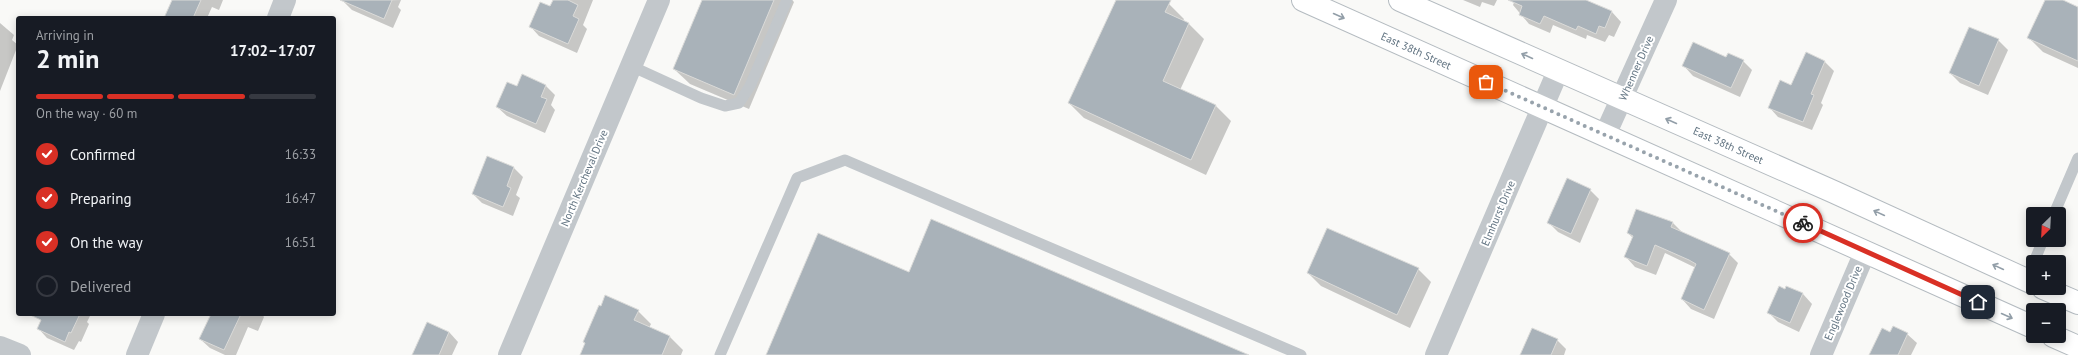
<!DOCTYPE html>
<meta charset="utf-8">
<style>
:root{--surface:#171b24;--page:#20242c;--text:#f1f3f6;--muted:#9ea1a6;--line:#363941;--accent:#d93025}
body{margin:0;font-family:"PT Sans",sans-serif;background:var(--page);color:var(--text);height:100vh;display:flex;flex-direction:column;font-size:15px;white-space:nowrap}
*{box-sizing:border-box;margin:0}
p{font-size:13px;color:var(--muted)}
.icon{flex:none;width:22px;height:22px;fill:none;stroke:currentColor;stroke-width:2;stroke-linecap:round;stroke-linejoin:round}
.map{position:relative;flex:1;overflow:hidden}
.sheet{position:absolute;left:16px;top:16px;width:320px;height:300px;display:flex;flex-direction:column;background:var(--surface);border-radius:4px;box-shadow:0 2px 10px #0003}
.sheet>*{flex:none}
.needle{width:26px;rotate:204deg}
.tools{position:absolute;left:2026px;top:207px;display:grid;gap:8px}
.tools a{display:grid;place-items:center;width:40px;height:40px;border-radius:4px;background:var(--surface);box-shadow:0 2px 10px #0003;font-size:20px}
.pin{position:absolute;display:grid;place-items:center;width:34px;height:34px;color:#fff;margin:-17px;border-radius:8px;box-shadow:0 2px 6px #0006}
.courier{position:absolute;display:grid;place-items:center;width:40px;height:40px;margin:-20px;border:3px solid #d93025;border-radius:50%;background:#fff;color:#222;box-shadow:0 1px 5px #0007}
.headline em{font-style:normal;font-weight:700}
.headline div{display:flex;flex-direction:column-reverse}
.headline{display:flex;align-items:center;justify-content:space-between;height:68px;padding:0 20px}
h1{font-size:26px;font-weight:700;line-height:30px}
.bar{display:grid;grid-template-columns:repeat(4,1fr);gap:6px 4px;align-content:center;height:48px;padding:0 20px}
.bar i{height:5px;border-radius:3px;background:var(--line)}
.bar .current{background:var(--accent)}
.bar p{grid-column:span 4}
ol{padding:0 20px;list-style:none}
li{display:flex;align-items:center;gap:12px;height:44px}
li p{margin-inline-start:auto}
li .icon{padding:4px;border-radius:50%;background:var(--accent);color:#fff;stroke-width:4}
li:last-child{color:var(--muted)}
li i{width:22px;height:22px;border:2px solid var(--line);border-radius:50%}
.map>svg:first-child{display:block}
.shadow{fill:#0003}
.building{fill:#a9b2b9;stroke:#dbdbd9}
.lines{fill:none;stroke-linecap:round;stroke-linejoin:round}
.secondary-casing{stroke:#b4bbc0;stroke-width:24}
.service{stroke:#c2c7cb;stroke-width:11}
.minor{stroke:#c2c7cb;stroke-width:22}
.secondary{stroke:#fff;stroke-width:22}
.oneway{stroke:#929ea8}
.done{stroke:#98a3ac;stroke-width:4;stroke-dasharray:0 7.2}
.route{stroke:#d93025;stroke-width:5}
.labels{text-anchor:middle;dominant-baseline:central;stroke-width:4;stroke-linejoin:round;paint-order:stroke}
.street-label{font-size:11px;fill:#637583;stroke:#fff}
</style>
<div class="map">
<svg width="2078" height="355" viewBox="0 0 2078 355">
<rect width="100%" height="100%" fill="#f9f9f7"/>
<g class="shadow">
<path d="M173,0H223L219,10L212,7L207,18H165Z"/>
<path d="M401,0L398,7L401,10L393,28L352,10L343,1Z"/>
<path d="M554,0H593L583,25L587,29L577,53L539,36L530,26L551,7Z"/>
<path d="M704,0H792L794,2L749,109L690,84L674,69Z"/>
<path d="M1117,0H1160L1169,4L1184,19L1183,21L1189,24L1204,39L1180,90L1216,106L1231,121L1206,175L1084,118L1069,103Z"/>
<path d="M1463,0H1497L1494,6L1482,2L1480,7Z"/>
<path d="M1515,0H1584L1612,12L1621,22L1614,37L1609,35L1605,42L1587,35L1586,39L1553,25L1550,33L1529,24L1513,5Z"/>
<path d="M2046,0H2060L2078,8V68L2043,52L2029,38Z"/>
<path d="M0,23L14,35L12,40L18,45L0,91Z"/>
<path d="M1998,40L2008,50L1988,95L1960,83L1950,73Z"/>
<path d="M1806,53L1825,62L1834,71L1821,103L1823,105L1812,130L1778,117L1769,107L1792,87Z"/>
<path d="M1743,61L1752,70L1740,97L1693,76L1684,66Z"/>
<path d="M522,75L546,86L555,95L551,105L555,110L545,133L507,116L497,107L517,87Z"/>
<path d="M488,157L514,168L523,177L516,195L520,198L513,216L482,203L473,194Z"/>
<path d="M1590,190L1599,199L1580,243L1558,232L1548,222Z"/>
<path d="M1673,223L1682,232L1729,254L1738,263L1714,319L1691,309L1682,299L1696,268L1665,253L1656,275L1635,267L1626,257L1633,238L1628,233Z"/>
<path d="M1366,245L1418,269L1431,282L1410,328L1321,286L1308,273Z"/>
<path d="M1787,287L1803,294L1812,304L1799,332L1778,322L1768,312Z"/>
<path d="M638,311L651,324L649,328L670,337L683,350L681,355H584Z"/>
<path d="M44,314H91L87,322L89,324L81,342L79,341L74,350L47,338L38,328Z"/>
<path d="M212,314H262L264,317L258,331L248,327L236,355H225L210,348L200,339Z"/>
<path d="M449,332L458,342L452,355H413Z"/>
<path d="M1891,333L1907,334L1917,343L1911,355H1875Z"/>
<path d="M1557,340L1566,349L1564,355H1521Z"/>
</g>
<g class="building">
<path d="M172,0H201L193,18H164Z"/>
<path d="M340,0H392L384,19Z"/>
<path d="M553,0H568L578,5L573,16L579,19L568,44L529,27L540,2L550,6Z"/>
<path d="M702,0H774L734,95L673,69Z"/>
<path d="M1116,0H1171L1165,12L1189,23L1163,81L1216,105L1191,160L1068,103Z"/>
<path d="M1508,0H1586L1612,11L1605,28L1599,26L1596,34L1578,26L1576,30L1544,16L1540,24L1519,15L1522,6Z"/>
<path d="M2045,0H2063L2078,7V61L2027,38Z"/>
<path d="M1969,27L1999,39L1979,86L1949,73Z"/>
<path d="M1693,42L1726,57L1728,53L1744,60L1731,88L1682,66Z"/>
<path d="M1806,52L1825,61L1811,94L1814,95L1803,122L1768,108L1780,80L1791,85Z"/>
<path d="M522,74L546,85L541,97L547,99L536,124L496,107L507,82L517,86Z"/>
<path d="M487,156L514,167L507,186L511,188L503,207L472,194Z"/>
<path d="M1567,178L1591,189L1571,234L1547,223Z"/>
<path d="M1636,209L1673,222L1671,227L1730,253L1704,310L1681,299L1696,264L1689,260L1655,245L1647,266L1624,257L1633,236L1627,233Z"/>
<path d="M931,219L1249,355H766L818,233L909,272Z"/>
<path d="M1327,228L1419,268L1397,315L1307,273Z"/>
<path d="M1779,286L1785,289L1786,286L1803,293L1790,323L1767,313Z"/>
<path d="M605,295L639,310L634,320L670,336L662,355H580L585,343L583,342L599,305L601,306Z"/>
<path d="M28,314H80L71,333L69,332L65,342L37,329L41,320Z"/>
<path d="M211,314H241L224,350L199,339Z"/>
<path d="M427,322L449,332L439,355H412Z"/>
<path d="M1893,326L1908,333L1898,355H1869L1882,328L1890,332Z"/>
<path d="M1532,328L1558,339L1551,355H1520Z"/>
</g>
<g class="lines">
<defs>
<g id="secondary">
<path id="s1" d="M1303,0L2033,327"/>
<path id="s2" d="M1400,0L1834,192L2033,283"/>
<path d="M2043,288L2078,303"/>
<path d="M2053,336L2078,347"/>
</g>
</defs>
<use href="#secondary" class="secondary-casing"/>
<g class="service">
<path d="M631,66L701,98L725,106L739,103L750,86L787,0"/>
<path d="M2054,214L2078,158"/>
<path d="M2034,262L2043,240"/>
<path d="M720,355L797,178L845,160L1301,355"/>
</g>
<g class="minor">
<path d="M278,18L285,0"/>
<path d="M1605,135L1666,0"/>
<path d="M0,347L20,355"/>
<path d="M137,355L154,314"/>
<path d="M509,355L659,0"/>
<path d="M1436,355L1558,71"/>
<path d="M1821,355L1865,252"/>
</g>
<use href="#secondary" class="secondary"/>
</g>
<defs><path id="oneway-shaft" d="M-6 0H5M1.5-3L5.5 0L1.5 3" fill="none" stroke-width="1.6" stroke-linecap="round" stroke-linejoin="round"/></defs>
<g class="oneway">
<use href="#oneway-shaft" transform="translate(1339 16) rotate(24)"/>
<use href="#oneway-shaft" transform="translate(1527 56) rotate(-156)"/>
<use href="#oneway-shaft" transform="translate(1671 121) rotate(-156)"/>
<use href="#oneway-shaft" transform="translate(1879 213) rotate(-155)"/>
<use href="#oneway-shaft" transform="translate(1998 267) rotate(-155)"/>
<use href="#oneway-shaft" transform="translate(2007 316) rotate(24)"/>
</g>
<g class="lines">
<path class="done" d="M1486,82L1803,223"/>
<path class="route" d="M1803,223L1978,302"/>
</g>
<g class="labels">
<g class="street-label">
<text stroke="none"><textPath href="#s1" startOffset="124">East 38th Street</textPath></text>
<text transform="translate(1636 68) rotate(-66)">Whenner Drive</text>
<text stroke="none"><textPath href="#s2" startOffset="359">East 38th Street</textPath></text>
<text transform="translate(584 178) rotate(-67)">North Kercheval Drive</text>
<text transform="translate(1498 213) rotate(-67)">Elmhurst Drive</text>
<text transform="translate(1843 303) rotate(-67)">Englewood Drive</text>
</g>
</g>
</svg>
<div class="tools">
<a><svg class="needle" viewBox="-14 -14 28 28"><path d="M0-13l5 13h-10z" fill="#e53935"/><path d="M0 13l5-13h-10z" fill="#9ea1a6"/></svg></a>
<a>+</a>
<a>−</a>
</div>
<div class="pin" style="left:1486px;top:82px;background:#ea580c"><svg class="icon" aria-label="bag" viewBox="0 0 24 24"><path d="M5 8h14l-1 12H6zM9 8a3 3 0 0 1 6 0"/></svg></div>
<div class="pin" style="left:1978px;top:302px;background:#1f2937"><svg class="icon" aria-label="home" viewBox="0 0 24 24"><path d="M3 11l9-7 9 7M6 9v11h12V9"/></svg></div>
<div class="courier" style="left:1803px;top:223px"><svg class="icon" aria-label="bike" viewBox="0 0 24 24"><circle cx="6" cy="16" r="4"/><circle cx="18" cy="16" r="4"/><path d="M6 16l4-8h5l3 8M10 8l3 8H6M13 5h3"/></svg></div>
<section class="sheet">
<div class="headline"><div><h1>2 min</h1><p>Arriving in</p></div><em>17:02–17:07</em></div>
<div class="bar"><i class="current"></i><i class="current"></i><i class="current"></i><i></i><p>On the way · 60 m</p></div>
<ol>
<li><svg class="icon" aria-label="check" viewBox="0 0 24 24"><path d="M5 12l5 5 9-10"/></svg>Confirmed<p>16:33</p></li>
<li><svg class="icon" aria-label="check" viewBox="0 0 24 24"><path d="M5 12l5 5 9-10"/></svg>Preparing<p>16:47</p></li>
<li><svg class="icon" aria-label="check" viewBox="0 0 24 24"><path d="M5 12l5 5 9-10"/></svg>On the way<p>16:51</p></li>
<li><i></i>Delivered</li>
</ol>
</section>
</div>
